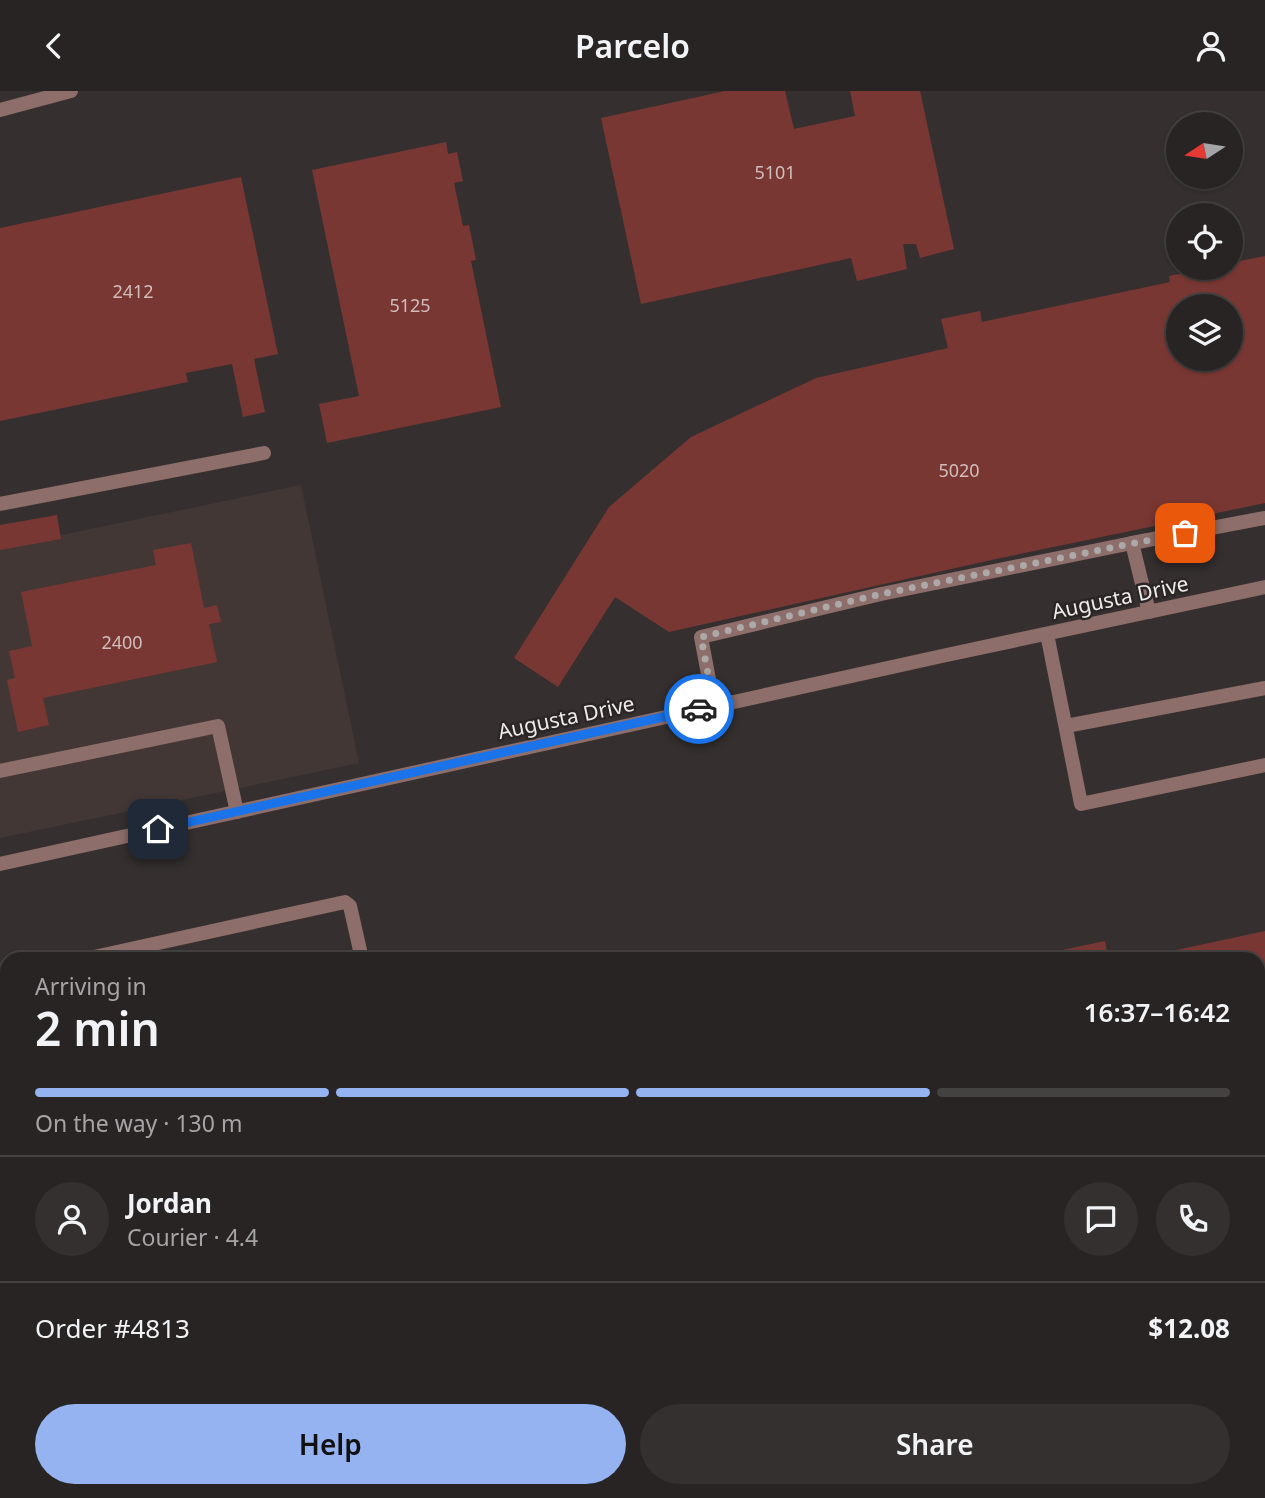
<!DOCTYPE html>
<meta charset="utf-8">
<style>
:root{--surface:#282423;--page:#343030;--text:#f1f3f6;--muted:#a5a4a6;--line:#444141;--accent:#95b2f1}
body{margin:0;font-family:"Noto Sans",sans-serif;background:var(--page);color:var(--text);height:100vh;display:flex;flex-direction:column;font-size:26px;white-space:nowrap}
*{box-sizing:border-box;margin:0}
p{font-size:23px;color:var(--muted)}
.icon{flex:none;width:38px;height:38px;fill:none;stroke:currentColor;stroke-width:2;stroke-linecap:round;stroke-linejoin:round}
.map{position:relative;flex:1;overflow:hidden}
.details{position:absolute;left:0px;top:861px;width:1265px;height:546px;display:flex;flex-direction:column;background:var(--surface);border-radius:21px 21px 0 0;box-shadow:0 2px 5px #0004,0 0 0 2px var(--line)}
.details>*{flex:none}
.needle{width:46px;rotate:258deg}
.tools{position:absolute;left:1166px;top:21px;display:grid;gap:14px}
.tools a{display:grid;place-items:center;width:77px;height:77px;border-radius:50%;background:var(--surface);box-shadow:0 2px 5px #0004,0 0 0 2px var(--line);font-size:35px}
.pin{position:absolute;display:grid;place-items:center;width:60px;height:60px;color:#fff;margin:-30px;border-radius:14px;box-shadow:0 4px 10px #0006}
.courier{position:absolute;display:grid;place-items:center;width:70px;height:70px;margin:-35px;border:5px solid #1a73e8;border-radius:50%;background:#fff;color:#222;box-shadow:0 2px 9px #0007}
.overview em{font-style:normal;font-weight:600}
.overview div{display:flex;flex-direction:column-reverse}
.overview{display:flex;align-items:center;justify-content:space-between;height:119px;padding:0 35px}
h1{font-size:46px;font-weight:600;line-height:52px}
.bar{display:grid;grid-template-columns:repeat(4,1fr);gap:10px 7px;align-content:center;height:84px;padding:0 35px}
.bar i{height:9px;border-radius:5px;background:var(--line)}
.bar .on{background:var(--accent)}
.bar p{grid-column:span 4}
.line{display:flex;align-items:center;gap:18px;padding:0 35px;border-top:2px solid var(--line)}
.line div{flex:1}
.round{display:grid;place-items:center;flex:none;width:74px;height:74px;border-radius:37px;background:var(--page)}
.action{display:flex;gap:14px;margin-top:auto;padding:14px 35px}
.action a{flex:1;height:80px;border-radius:42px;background:var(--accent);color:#111;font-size:28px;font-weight:600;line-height:80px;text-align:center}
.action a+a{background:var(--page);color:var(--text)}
header{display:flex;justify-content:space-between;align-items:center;height:91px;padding:0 35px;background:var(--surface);font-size:32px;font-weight:600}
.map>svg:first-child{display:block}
.built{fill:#433735}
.building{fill:#793733;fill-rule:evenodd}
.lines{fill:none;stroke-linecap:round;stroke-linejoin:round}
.lane{stroke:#8e6e6a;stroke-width:14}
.street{stroke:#8e6e6a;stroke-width:14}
.secondary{stroke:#c28f89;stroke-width:14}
.done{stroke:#ada9a9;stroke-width:7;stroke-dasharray:0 12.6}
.route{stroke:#1a73e8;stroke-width:9}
.labels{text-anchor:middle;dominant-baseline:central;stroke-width:5;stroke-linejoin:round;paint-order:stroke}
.number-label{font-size:18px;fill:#d1bdbc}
.street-label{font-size:21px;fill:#eeeaea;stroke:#2b2625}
</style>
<header><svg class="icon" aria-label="back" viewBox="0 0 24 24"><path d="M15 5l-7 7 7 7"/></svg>Parcelo<svg class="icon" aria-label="person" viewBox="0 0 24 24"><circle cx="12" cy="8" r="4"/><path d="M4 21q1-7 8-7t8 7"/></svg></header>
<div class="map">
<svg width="1265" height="1407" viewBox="0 0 1265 1407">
<rect width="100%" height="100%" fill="#35302f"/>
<path class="built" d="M301,394L359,672L0,747V457Z"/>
<g class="building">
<path d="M725,0H785L794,38L855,25L850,0H920L954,158L920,167L916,153H903L907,178L857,190L851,167L641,213L601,27Z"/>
<path d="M446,51L448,63L457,61L463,90L454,92L463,135L469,134L476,169L471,170L501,316L327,352L319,313L359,305L312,79Z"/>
<path d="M241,86L278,263L254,268L265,321L243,326L232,273L186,282L188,291L0,330V137Z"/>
<path d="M1265,165V412L996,468L669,541L615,506L558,596L514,567L609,416L691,346L816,287L948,257L941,228L980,220L982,231L1170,191L1169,185L1209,177H1230V172ZM1178,215H1230V268H1178Z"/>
<path d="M57,424L61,448L0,459V434Z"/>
<path d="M191,452L204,517L217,514L221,531L209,533L217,571L43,607L49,634L18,641L7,589L15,587L9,560L32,555L21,501L156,474L153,459Z"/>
<path d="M1265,840V1005L1258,1006V868L1139,867Z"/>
<path d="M1105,850L1108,868H1055L1053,861Z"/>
</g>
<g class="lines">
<g class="lane">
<path d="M0,413L264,362"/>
<path d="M1132,452L1265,427"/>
<path d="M1047,543L1081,713L1265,674"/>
<path d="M714,615L701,546L881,503L1132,452L1149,521"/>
<path d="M1066,635L1265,597"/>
<path d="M0,680L218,635L237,721"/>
<path d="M85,868L345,811L350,815L362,868"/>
<path d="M0,887L7,886"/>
<path d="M1258,1044L1265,1043"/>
<path d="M0,1062L7,1060"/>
<path d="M453,1400L455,1407"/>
<path d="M899,1400L900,1407"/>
</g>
<g class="street">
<path d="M0,19L71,0"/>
<path d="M0,773L942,565L1265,496"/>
<path d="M0,1292L7,1325"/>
</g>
<g class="secondary">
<path d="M1258,1131L1265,1129"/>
<path d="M1258,1222L1265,1221"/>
<path d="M0,1406L30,1400"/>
<path d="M383,1407L418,1400"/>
</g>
</g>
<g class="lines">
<path class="done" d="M699,618L714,615L701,546L881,503L1185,442"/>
<path class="route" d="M158,738L699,618"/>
</g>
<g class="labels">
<g class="number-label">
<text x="775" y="81">5101</text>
<text x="133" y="200">2412</text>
<text x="410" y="214">5125</text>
<text x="959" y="379">5020</text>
<text x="122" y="551">2400</text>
</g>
<g class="street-label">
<text transform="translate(1120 506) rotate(-12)">Augusta Drive</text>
<text transform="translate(566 626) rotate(-12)">Augusta Drive</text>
</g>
</g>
</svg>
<div class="tools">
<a><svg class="needle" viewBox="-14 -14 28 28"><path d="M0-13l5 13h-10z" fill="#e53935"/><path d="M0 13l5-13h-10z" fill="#a5a4a6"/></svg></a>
<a><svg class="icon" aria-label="locate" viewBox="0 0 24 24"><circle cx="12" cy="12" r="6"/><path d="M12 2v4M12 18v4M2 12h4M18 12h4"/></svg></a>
<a><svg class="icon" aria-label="layers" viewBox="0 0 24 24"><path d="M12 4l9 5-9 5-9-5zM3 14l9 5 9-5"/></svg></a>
</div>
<div class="pin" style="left:1185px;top:442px;background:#ea580c"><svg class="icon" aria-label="bag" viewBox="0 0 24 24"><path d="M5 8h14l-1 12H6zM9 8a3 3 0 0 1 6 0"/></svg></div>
<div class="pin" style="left:158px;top:738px;background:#1f2937"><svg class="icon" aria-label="home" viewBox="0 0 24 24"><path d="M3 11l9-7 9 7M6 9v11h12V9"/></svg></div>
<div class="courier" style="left:699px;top:618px"><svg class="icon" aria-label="car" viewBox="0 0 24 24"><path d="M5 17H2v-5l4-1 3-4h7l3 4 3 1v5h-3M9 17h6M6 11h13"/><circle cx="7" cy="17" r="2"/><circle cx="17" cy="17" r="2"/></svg></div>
<section class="details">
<div class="overview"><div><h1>2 min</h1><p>Arriving in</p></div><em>16:37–16:42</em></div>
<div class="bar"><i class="on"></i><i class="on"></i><i class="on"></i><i></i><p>On the way · 130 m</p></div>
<div class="line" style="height:126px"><a class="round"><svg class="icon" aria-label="person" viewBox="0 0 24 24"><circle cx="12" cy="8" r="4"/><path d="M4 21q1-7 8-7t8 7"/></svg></a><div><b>Jordan</b><p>Courier · 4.4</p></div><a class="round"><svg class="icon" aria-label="chat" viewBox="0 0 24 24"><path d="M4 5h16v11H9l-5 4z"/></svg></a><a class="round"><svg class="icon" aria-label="phone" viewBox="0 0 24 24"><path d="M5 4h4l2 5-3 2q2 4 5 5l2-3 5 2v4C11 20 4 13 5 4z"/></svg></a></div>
<div class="line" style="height:91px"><div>Order #4813</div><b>$12.08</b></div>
<div class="action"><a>Help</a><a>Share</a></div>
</section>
</div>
